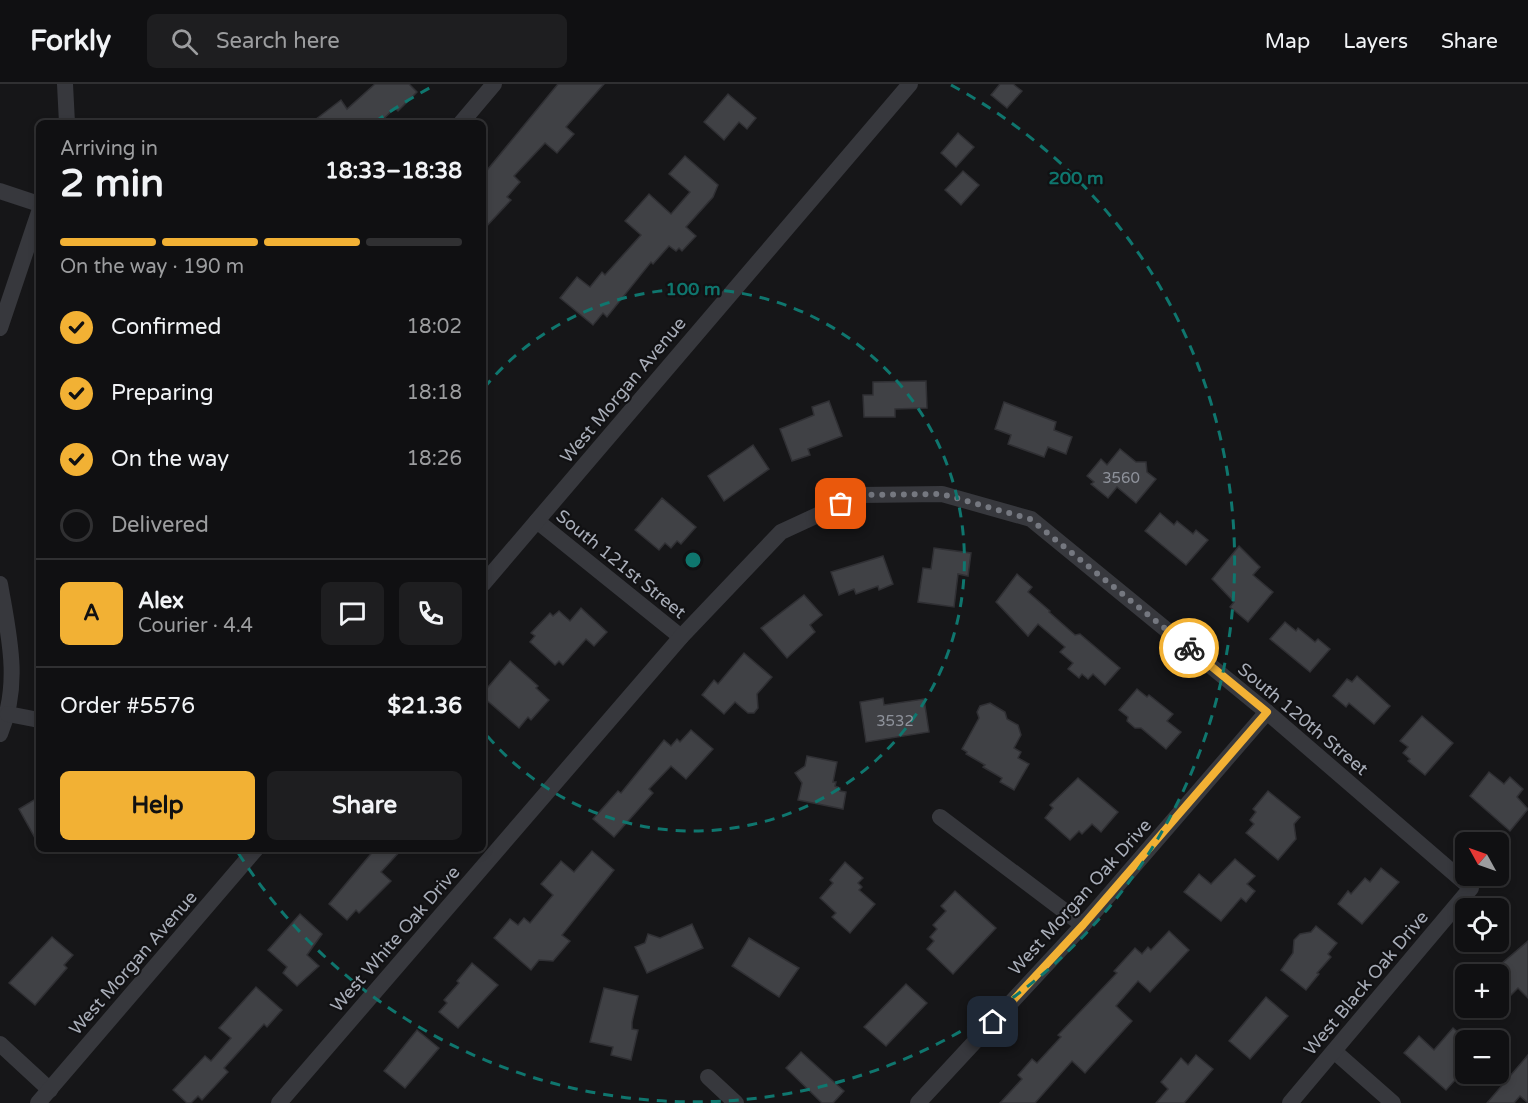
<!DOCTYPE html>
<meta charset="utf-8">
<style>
:root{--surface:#101012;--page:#1e1e20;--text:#f1f3f6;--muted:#9c9d9f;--line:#303032;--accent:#f2b134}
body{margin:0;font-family:"Varela Round",sans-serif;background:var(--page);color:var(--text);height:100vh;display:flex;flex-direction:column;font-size:22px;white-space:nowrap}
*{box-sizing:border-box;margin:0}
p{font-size:20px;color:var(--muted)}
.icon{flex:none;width:33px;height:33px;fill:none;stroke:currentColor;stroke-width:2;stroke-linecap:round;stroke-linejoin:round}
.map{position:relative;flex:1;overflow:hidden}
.sheet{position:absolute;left:36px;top:36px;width:450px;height:732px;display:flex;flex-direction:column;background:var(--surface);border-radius:9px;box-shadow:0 3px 9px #0003,0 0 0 2px var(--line)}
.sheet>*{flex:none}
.needle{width:39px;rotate:310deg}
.tools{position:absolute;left:1455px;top:748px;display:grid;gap:12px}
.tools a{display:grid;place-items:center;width:54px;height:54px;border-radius:9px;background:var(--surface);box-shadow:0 3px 9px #0003,0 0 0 2px var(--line);font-size:30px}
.pin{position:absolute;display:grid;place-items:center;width:51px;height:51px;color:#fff;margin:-26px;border-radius:12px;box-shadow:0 3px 9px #0006}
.courier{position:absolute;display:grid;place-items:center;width:60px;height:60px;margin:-30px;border:4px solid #f2b134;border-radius:50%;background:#fff;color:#222;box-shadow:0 2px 8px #0007}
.headline em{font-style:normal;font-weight:700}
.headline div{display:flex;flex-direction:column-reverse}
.headline{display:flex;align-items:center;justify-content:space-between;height:102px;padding:0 24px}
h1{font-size:39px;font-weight:700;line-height:45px}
.bar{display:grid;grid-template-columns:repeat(4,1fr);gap:9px 6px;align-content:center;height:72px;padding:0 24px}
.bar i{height:8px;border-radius:4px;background:var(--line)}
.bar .on{background:var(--accent)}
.bar p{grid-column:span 4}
.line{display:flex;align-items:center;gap:15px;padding:0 24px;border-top:2px solid var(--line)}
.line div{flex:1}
.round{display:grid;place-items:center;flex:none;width:63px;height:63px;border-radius:9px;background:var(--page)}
ol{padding:0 24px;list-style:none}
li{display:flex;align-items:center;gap:18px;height:66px}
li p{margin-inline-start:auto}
li .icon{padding:6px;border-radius:50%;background:var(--accent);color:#111;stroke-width:4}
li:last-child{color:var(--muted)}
li i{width:33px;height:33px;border:3px solid var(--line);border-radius:50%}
.cta{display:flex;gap:12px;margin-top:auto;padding:12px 24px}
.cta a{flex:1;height:69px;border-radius:9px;background:var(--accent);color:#111;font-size:24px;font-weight:700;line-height:69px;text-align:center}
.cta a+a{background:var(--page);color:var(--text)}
header{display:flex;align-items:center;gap:36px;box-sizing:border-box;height:84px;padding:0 30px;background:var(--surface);border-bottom:2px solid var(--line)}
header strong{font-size:28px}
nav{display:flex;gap:33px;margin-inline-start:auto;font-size:21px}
.search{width:420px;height:54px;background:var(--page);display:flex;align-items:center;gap:15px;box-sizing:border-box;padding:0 21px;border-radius:9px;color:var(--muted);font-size:22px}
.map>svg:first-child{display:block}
.building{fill:#404145;stroke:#303034;stroke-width:1.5}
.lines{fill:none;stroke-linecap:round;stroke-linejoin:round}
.minor{stroke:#37383d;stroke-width:16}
.done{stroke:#757880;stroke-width:6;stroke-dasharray:0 10.8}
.route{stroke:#f2b134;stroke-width:8}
.ring{fill:none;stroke:#0f766e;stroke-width:3;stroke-dasharray:10 8}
.labels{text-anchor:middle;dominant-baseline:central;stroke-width:4.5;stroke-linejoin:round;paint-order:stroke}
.number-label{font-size:15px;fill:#8e929b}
.street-label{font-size:18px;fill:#a8adb8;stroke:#111113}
.centre{fill:#0f766e;stroke:#111113;stroke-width:3}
.ring-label{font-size:18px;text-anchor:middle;font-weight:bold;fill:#0f766e;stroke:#111113;stroke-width:4.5;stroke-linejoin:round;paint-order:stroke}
</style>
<header>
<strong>Forkly</strong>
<div class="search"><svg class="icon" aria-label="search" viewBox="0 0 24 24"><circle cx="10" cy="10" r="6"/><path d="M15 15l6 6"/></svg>Search here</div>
<nav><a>Map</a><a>Layers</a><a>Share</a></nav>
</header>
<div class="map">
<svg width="1528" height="1019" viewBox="0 0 1528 1019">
<rect width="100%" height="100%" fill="#161618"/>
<g class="building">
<path d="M375,0H409L417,8L398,27L395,24L379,39H311L341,16L347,25Z"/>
<path d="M558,0H604L566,43L574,50L557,69L545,59L514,92L520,98L507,113L511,116L483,146V91Z"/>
<path d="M1000,0H1013L1022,7L1007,24L991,11Z"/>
<path d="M728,10L756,34L747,45L739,38L724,56L704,38Z"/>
<path d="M958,49L974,63L956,83L941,69Z"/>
<path d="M685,72L718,101L713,113L686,143L696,152L682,167L679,164L676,167L669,162L653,180L651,178L607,233L603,229L593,241L560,214L577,193L590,203L602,188L605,191L641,151L625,137L649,110L671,130L690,108L669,90Z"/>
<path d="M963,87L979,101L961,121L945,106Z"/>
<path d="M926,297L927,324L895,325V333H864L863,311H873V298Z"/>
<path d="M829,317L842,352L808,365L810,371L792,377L780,345L814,331L812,323Z"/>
<path d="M1004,318L1056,338L1054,346L1072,353L1066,370L1048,363L1044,373L1008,360L1011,351L995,345Z"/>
<path d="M753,361L769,385L724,417L708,392Z"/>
<path d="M1120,365L1136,378H1146L1147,388L1156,395L1136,419L1117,403L1108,414L1091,400L1094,398L1087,392L1101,375L1107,381Z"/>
<path d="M662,414L696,443L681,460L677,457L671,464L665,459L659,466L635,446Z"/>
<path d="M1160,429L1174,441L1177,437L1193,450L1196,446L1208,456L1186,481L1145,447Z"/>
<path d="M1239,462L1260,483L1253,491L1273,508L1248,538L1230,523L1234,518L1212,495Z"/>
<path d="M934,464L971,469L968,492L958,490L954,523L918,518L923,484L931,485Z"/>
<path d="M883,472L893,500L879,506L878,502L856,510L854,505L839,511L831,488Z"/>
<path d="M1017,490L1032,503L1028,508L1050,527L1049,528L1075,551L1080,550L1120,584L1105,601L1093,590L1088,595L1082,590L1079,594L1068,585L1073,579L1060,568L1065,563L1038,540L1028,552L996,518Z"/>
<path d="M804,511L822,531L810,541L815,548L787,574L761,544Z"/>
<path d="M581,524L607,548L594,562L586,555L563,581L559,577L555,581L530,558L535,552L531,549L550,529L553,532L559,527L570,537Z"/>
<path d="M1285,538L1296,547L1298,544L1315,558L1318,555L1330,565L1310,588L1270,555Z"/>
<path d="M744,569L772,593L757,610L758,624L754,629H748L735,618L724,630L702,611L714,596L718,600Z"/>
<path d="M510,577L538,602L536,604L549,616L531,636L528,633L519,644L483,613V609Z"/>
<path d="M1357,592L1390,622L1374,640L1349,619L1346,623L1333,612L1347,595L1352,598Z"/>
<path d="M1137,605L1147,613L1149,611L1173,630L1167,637L1181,648L1166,665L1141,644H1135L1127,637L1128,633L1119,626Z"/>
<path d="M883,614L884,621L924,615L929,648L866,658L860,618Z"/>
<path d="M990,619L1005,628L1007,635L1018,641L1021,651L1014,664L1021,668L1018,674L1029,680L1014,706L1000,698L1002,694L983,683L985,681L966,670L967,668L962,665L979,634L977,628L980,622Z"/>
<path d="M1422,632L1453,659L1425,691L1408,677L1410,675L1403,669L1408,663L1400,657Z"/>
<path d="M691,646L713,665L686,695L671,682L649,705L653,709L614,753L593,735L618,707L621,709L664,656L671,662L677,655L680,658Z"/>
<path d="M807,672L837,678L833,698H836L835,702L840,704V707L846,708L843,725L798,716L802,699L795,689L805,682Z"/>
<path d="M1489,688L1504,700L1510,693L1523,705L1517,713L1528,725L1510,747L1470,712Z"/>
<path d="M1078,694L1118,728L1101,748L1092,740L1082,750L1079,747L1070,756L1045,734L1053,724L1050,721Z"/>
<path d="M1268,707L1300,733L1294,740L1296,755L1278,776L1246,749L1254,740L1250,736L1256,728L1253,725Z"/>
<path d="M39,713V761L19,725Z"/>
<path d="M375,765H402L381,788L391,797L359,829L356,826L347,836L329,820Z"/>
<path d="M592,767L614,786L562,851L570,857L553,877L539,876L531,886L494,854L510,835L518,841L524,834L530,839L553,811L541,800L561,777L574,788Z"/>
<path d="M1235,775L1255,792L1247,800L1255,807L1246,818L1241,814L1221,837L1184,808L1199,790L1211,800Z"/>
<path d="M845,778L863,794L858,799L862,803L859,806L875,820L850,849L832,833L836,829L820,814L833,799L830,796Z"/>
<path d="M1381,784L1399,798L1362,840L1338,820L1348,807L1351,810L1365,794L1370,798Z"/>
<path d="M955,807L996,844L953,890L927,865L934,857L930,853L937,845L933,841L946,827L941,822Z"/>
<path d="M300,830L322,850L307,871L319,882L297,902L283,889L287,883L268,866Z"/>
<path d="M692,840L703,864L647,889L635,863L645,859L648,850L660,854Z"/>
<path d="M1316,842L1337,859L1328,870L1331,873L1317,889L1319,890L1306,906L1281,886L1293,869L1294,856L1300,850L1311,848Z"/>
<path d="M1169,847L1189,866L1150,908L1138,897L1116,922L1132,937L1085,989L1072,977L1035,1019H1000L1022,995L1018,991L1032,975L1037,979L1061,953L1058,951L1117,889L1114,887L1135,864L1142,870L1148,863L1151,866Z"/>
<path d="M52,853L73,871L64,881L67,884L35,921L9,899Z"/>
<path d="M749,854L799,884L779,913L732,882Z"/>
<path d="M1528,857V914L1518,904L1498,924V891H1488Z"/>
<path d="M472,879L498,901L458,944L439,928L447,919L444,916L459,899L457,897Z"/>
<path d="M906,900L927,919L886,962L864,943Z"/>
<path d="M256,903L282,926L267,943L264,940L224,984L228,988L202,1016L198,1012L191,1019H187L173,1006L205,972L211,977L231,954L219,944Z"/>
<path d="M604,904L638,912L632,938V945L638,946L631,976L611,971L613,963L590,958Z"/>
<path d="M1266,913L1288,932L1250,975L1229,957Z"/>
<path d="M1453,944L1466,955V984L1446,1006L1404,969L1419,952L1434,966Z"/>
<path d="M417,946L439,964L405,1004L384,987Z"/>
<path d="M801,968L844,1007L833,1019H822L786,984Z"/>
<path d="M1196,971L1213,985L1184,1019H1156L1168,1005L1161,998L1181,974L1188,981Z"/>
<path d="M1528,971V1019L1520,1012L1514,1019H1487Z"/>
</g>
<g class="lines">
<g class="minor">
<path d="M65,0L67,39"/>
<path d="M461,39L494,0"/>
<path d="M0,107L39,120"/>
<path d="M0,244L39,128"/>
<path d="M537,437L681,553"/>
<path d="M0,500C9,552 21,600 0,650"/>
<path d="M483,500L910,0"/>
<path d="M8,630L39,636"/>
<path d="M940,733L1083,841"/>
<path d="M0,960L50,1006"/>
<path d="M1334,967L1393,1019"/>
<path d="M708,993L736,1019"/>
<path d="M38,1019L256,765"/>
<path d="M279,1019L681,553L781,448L861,411L942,410L1031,435L1267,628L1471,804L1290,1019"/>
<path d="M918,1019L1083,841L1267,628"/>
</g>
</g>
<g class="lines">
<path class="done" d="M841,420L861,411L942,410L1030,435L1189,564"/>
<path class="route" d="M993,938L1083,841L1267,628L1189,564"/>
</g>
<g class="ring">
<path d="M484 304A271 271 0 1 1 484 648"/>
<path d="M375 38A541 541 0 0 1 435 1M951 1A541 541 0 1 1 237 767"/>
</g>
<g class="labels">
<g class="number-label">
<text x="1121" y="394">3560</text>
<text x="895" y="637">3532</text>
</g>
<g class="street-label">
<text transform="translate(623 306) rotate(-50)">West Morgan Avenue</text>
<text transform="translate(621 480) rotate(39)">South 121st Street</text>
<text transform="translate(1303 635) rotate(40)">South 120th Street</text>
<text transform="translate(1080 813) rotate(-48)">West Morgan Oak Drive</text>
<text transform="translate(395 855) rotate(-49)">West White Oak Drive</text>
<text transform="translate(133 879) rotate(-49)">West Morgan Avenue</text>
<text transform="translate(1366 899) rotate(-50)">West Black Oak Drive</text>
</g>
</g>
<circle cx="693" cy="476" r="9" class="centre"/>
<g class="ring-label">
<text x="1076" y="100">200 m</text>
<text x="693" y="211">100 m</text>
</g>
</svg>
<div class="tools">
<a><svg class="needle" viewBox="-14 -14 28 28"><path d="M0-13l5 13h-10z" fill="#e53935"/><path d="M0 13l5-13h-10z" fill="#9c9d9f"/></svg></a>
<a><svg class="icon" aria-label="locate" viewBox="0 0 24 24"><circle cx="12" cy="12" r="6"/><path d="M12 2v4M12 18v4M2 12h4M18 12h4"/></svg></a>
<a>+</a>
<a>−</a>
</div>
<div class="pin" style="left:841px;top:420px;background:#ea580c"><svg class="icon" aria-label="bag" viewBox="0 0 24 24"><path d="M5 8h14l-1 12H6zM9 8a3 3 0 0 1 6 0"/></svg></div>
<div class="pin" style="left:993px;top:938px;background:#1f2937"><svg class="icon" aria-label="home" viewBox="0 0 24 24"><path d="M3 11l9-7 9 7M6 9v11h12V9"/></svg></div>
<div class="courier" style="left:1189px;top:564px"><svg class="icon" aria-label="bike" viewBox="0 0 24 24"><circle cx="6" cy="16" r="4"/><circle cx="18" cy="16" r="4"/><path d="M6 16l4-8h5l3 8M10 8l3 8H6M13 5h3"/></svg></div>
<section class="sheet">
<div class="headline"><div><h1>2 min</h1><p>Arriving in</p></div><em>18:33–18:38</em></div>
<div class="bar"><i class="on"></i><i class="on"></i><i class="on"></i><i></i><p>On the way · 190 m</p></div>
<ol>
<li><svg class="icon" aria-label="check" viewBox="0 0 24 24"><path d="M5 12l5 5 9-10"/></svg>Confirmed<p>18:02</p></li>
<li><svg class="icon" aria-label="check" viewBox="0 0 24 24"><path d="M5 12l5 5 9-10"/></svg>Preparing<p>18:18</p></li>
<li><svg class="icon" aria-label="check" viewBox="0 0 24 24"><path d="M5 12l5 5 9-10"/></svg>On the way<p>18:26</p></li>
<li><i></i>Delivered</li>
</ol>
<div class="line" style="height:108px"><b class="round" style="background:var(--accent);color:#111">A</b><div><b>Alex</b><p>Courier · 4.4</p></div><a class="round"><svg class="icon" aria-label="chat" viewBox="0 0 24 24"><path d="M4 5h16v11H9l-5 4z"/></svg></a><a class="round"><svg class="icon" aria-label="phone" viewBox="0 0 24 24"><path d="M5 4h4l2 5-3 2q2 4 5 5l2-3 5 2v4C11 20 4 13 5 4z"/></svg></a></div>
<div class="line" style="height:78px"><div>Order #5576</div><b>$21.36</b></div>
<div class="cta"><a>Help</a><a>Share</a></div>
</section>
</div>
